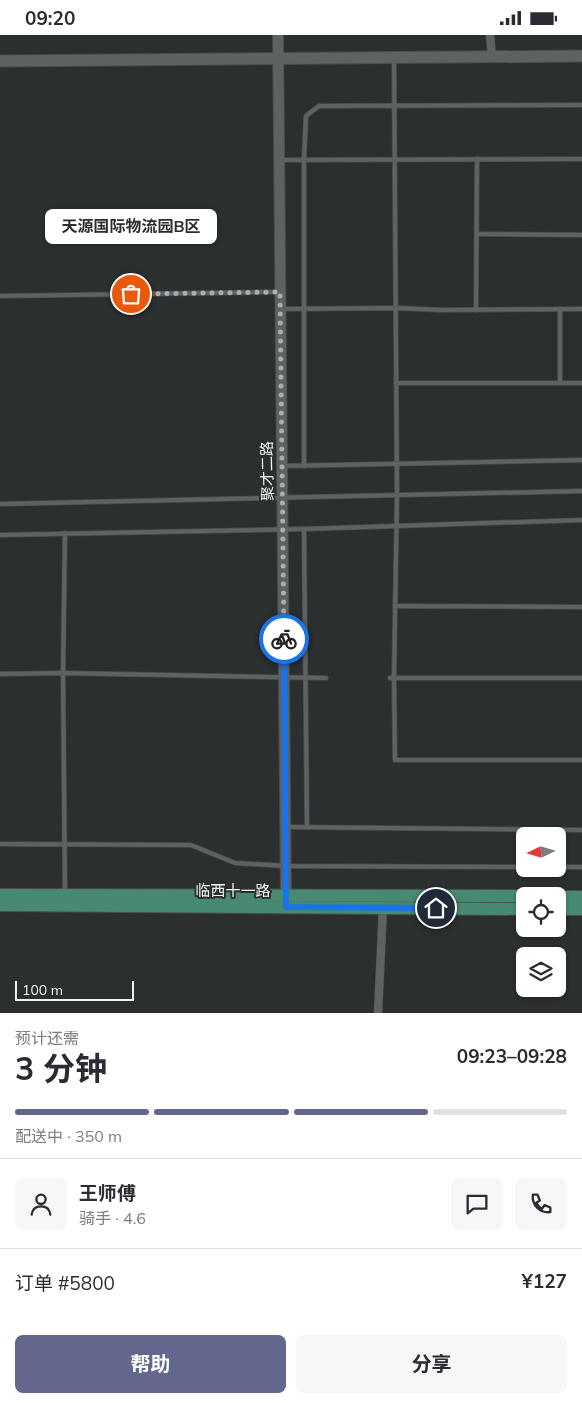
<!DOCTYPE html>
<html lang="zh">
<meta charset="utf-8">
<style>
:root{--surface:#fff;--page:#f7f7f7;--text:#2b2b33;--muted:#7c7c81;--line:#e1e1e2;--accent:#64678d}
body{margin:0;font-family:Mulish,"Noto Sans SC",sans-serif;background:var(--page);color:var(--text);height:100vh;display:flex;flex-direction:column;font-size:19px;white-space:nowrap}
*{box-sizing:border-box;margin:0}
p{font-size:16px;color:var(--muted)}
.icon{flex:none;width:28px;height:28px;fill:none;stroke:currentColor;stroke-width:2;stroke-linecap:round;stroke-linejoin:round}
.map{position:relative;height:978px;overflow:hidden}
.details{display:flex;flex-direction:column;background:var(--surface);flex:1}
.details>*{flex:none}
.needle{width:32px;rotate:265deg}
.controls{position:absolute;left:516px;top:792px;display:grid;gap:10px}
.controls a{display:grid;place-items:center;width:50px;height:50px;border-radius:8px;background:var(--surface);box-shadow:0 1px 4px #0004;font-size:25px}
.scale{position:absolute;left:15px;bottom:12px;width:119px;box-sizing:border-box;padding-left:5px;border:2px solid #f0f2f2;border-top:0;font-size:14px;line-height:18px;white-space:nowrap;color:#f0f2f2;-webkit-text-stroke:4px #2c2f2f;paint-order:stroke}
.pin{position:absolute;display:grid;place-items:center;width:42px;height:42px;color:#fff;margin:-21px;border:2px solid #fff;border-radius:50%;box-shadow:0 1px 5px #0007}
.courier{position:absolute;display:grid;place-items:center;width:50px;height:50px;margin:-25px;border:4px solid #1a73e8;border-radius:50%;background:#fff;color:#222;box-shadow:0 1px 6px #0007}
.bubble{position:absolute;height:35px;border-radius:8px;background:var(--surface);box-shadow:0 1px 4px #0004;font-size:16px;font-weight:700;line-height:35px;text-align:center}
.overview em{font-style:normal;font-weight:700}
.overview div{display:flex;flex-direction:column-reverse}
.overview{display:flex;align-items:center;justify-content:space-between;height:85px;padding:0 15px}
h1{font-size:32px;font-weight:700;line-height:38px}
.bar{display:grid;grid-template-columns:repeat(4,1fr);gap:8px 5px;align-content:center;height:60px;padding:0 15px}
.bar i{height:6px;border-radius:4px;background:var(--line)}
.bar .on{background:var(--accent)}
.bar p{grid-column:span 4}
.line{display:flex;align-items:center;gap:12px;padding:0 15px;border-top:1px solid var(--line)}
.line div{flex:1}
.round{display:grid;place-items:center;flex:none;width:52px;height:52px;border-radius:8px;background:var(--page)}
.cta{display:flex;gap:10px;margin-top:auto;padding:10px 15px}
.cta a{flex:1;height:58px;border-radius:8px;background:var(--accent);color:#fff;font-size:20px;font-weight:700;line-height:58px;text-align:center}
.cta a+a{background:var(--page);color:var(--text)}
.status{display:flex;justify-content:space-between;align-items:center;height:35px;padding:0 25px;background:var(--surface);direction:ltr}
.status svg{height:14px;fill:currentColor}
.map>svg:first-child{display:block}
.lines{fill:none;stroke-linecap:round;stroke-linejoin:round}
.service-casing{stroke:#4a4c4c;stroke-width:5.5}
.minor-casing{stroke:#4a4c4c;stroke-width:9}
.tertiary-casing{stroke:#4a4c4c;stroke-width:12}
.secondary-casing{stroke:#4a4c4c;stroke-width:13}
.primary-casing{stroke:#4a4c4c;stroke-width:14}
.service{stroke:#5e6261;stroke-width:4}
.minor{stroke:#5e6261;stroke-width:8}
.tertiary{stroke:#5e6261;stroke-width:10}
.secondary{stroke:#5e6261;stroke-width:11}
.primary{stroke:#478971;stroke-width:12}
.done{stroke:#abaeae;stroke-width:5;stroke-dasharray:0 9}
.route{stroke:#1a73e8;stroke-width:6}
.labels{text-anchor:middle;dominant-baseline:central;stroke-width:4;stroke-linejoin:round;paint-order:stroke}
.street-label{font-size:15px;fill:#f0f2f2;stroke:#2c2f2f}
</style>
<div class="status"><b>09:20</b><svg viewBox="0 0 49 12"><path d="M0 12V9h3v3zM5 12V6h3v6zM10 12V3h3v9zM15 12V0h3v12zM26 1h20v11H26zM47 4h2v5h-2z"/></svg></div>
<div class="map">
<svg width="582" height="978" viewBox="0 0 582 978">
<rect width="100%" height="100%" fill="#2c2f2f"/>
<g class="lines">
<defs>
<g id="service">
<path d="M394,25L397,460L394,643L395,725H582"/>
<path d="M281,125L582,124"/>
<path d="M477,199L582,200"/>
<path d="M0,261L280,257"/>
<path d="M283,274L396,273L442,275L582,274"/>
<path d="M476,275L477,124"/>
<path d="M396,348H582"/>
<path d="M560,348V274"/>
<path d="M284,431L582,425"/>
<path d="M304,431V124L306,81L319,71L582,70"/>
<path d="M0,469L582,456"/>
<path d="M304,494L307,792"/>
<path d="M0,500L304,494L582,485"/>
<path d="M395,571L582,572"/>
<path d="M0,639L63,638L326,643"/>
<path d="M390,643H582"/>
<path d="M287,792L582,795"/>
<path d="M0,809L191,810L235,828L286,831L525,832"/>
<path d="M558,832H582"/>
<path d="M65,858L63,638L65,498"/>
</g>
<g id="minor">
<path d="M490,0L492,22"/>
<path d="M378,978L383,873"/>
</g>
<path id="tertiary" d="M278,0L286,866"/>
<path id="secondary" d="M0,26L582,21"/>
<g id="primary">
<path d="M0,860L525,861"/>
<path d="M558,862H582"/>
<path d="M0,870L525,874"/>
<path d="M558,874H582"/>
</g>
</defs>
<use href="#service" class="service-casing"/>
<use href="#minor" class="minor-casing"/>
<use href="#tertiary" class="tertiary-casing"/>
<use href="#secondary" class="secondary-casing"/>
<use href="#primary" class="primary-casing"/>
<use href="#service" class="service"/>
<use href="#minor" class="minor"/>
<use href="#tertiary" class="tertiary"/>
<use href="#secondary" class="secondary"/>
<use href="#primary" class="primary"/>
</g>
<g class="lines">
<path class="done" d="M131,259L280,257L284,604"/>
<path class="route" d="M284,604L286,872L436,873"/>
</g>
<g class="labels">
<g class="street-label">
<text transform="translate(267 436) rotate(-91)">聚才二路</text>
<text x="233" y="855">临西十一路</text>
</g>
</g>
</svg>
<div class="controls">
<a><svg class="needle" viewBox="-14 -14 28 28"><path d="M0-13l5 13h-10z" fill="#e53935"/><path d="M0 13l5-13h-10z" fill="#7c7c81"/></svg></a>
<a><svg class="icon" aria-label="locate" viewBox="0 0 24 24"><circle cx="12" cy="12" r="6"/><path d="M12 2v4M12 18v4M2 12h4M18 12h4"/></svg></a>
<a><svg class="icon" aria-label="layers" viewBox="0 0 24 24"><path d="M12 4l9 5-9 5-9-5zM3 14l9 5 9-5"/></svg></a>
</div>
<div class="scale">100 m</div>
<div class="pin" style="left:131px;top:259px;background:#ea580c"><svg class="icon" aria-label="bag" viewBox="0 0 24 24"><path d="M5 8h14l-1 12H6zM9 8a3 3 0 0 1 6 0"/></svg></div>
<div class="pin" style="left:436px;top:873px;background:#1f2937"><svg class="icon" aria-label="home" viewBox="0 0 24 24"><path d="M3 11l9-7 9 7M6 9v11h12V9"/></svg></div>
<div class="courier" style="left:284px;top:604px"><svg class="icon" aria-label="bike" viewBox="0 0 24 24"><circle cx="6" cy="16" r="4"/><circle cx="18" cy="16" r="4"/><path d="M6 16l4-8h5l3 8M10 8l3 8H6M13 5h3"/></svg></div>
<div class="bubble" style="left:45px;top:174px;width:172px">天源国际物流园B区</div>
</div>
<section class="details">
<div class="overview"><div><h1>3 分钟</h1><p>预计还需</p></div><em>09:23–09:28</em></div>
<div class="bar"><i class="on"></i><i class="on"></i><i class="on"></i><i></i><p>配送中 · 350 m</p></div>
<div class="line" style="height:90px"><a class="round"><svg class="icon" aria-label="person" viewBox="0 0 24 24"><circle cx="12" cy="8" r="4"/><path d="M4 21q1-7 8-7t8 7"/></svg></a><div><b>王师傅</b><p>骑手 · 4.6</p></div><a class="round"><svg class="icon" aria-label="chat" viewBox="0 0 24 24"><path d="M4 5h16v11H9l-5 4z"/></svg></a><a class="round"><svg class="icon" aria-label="phone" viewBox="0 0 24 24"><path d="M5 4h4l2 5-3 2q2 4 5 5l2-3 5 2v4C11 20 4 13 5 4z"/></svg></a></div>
<div class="line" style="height:65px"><div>订单 #5800</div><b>¥127</b></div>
<div class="cta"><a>帮助</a><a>分享</a></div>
</section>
